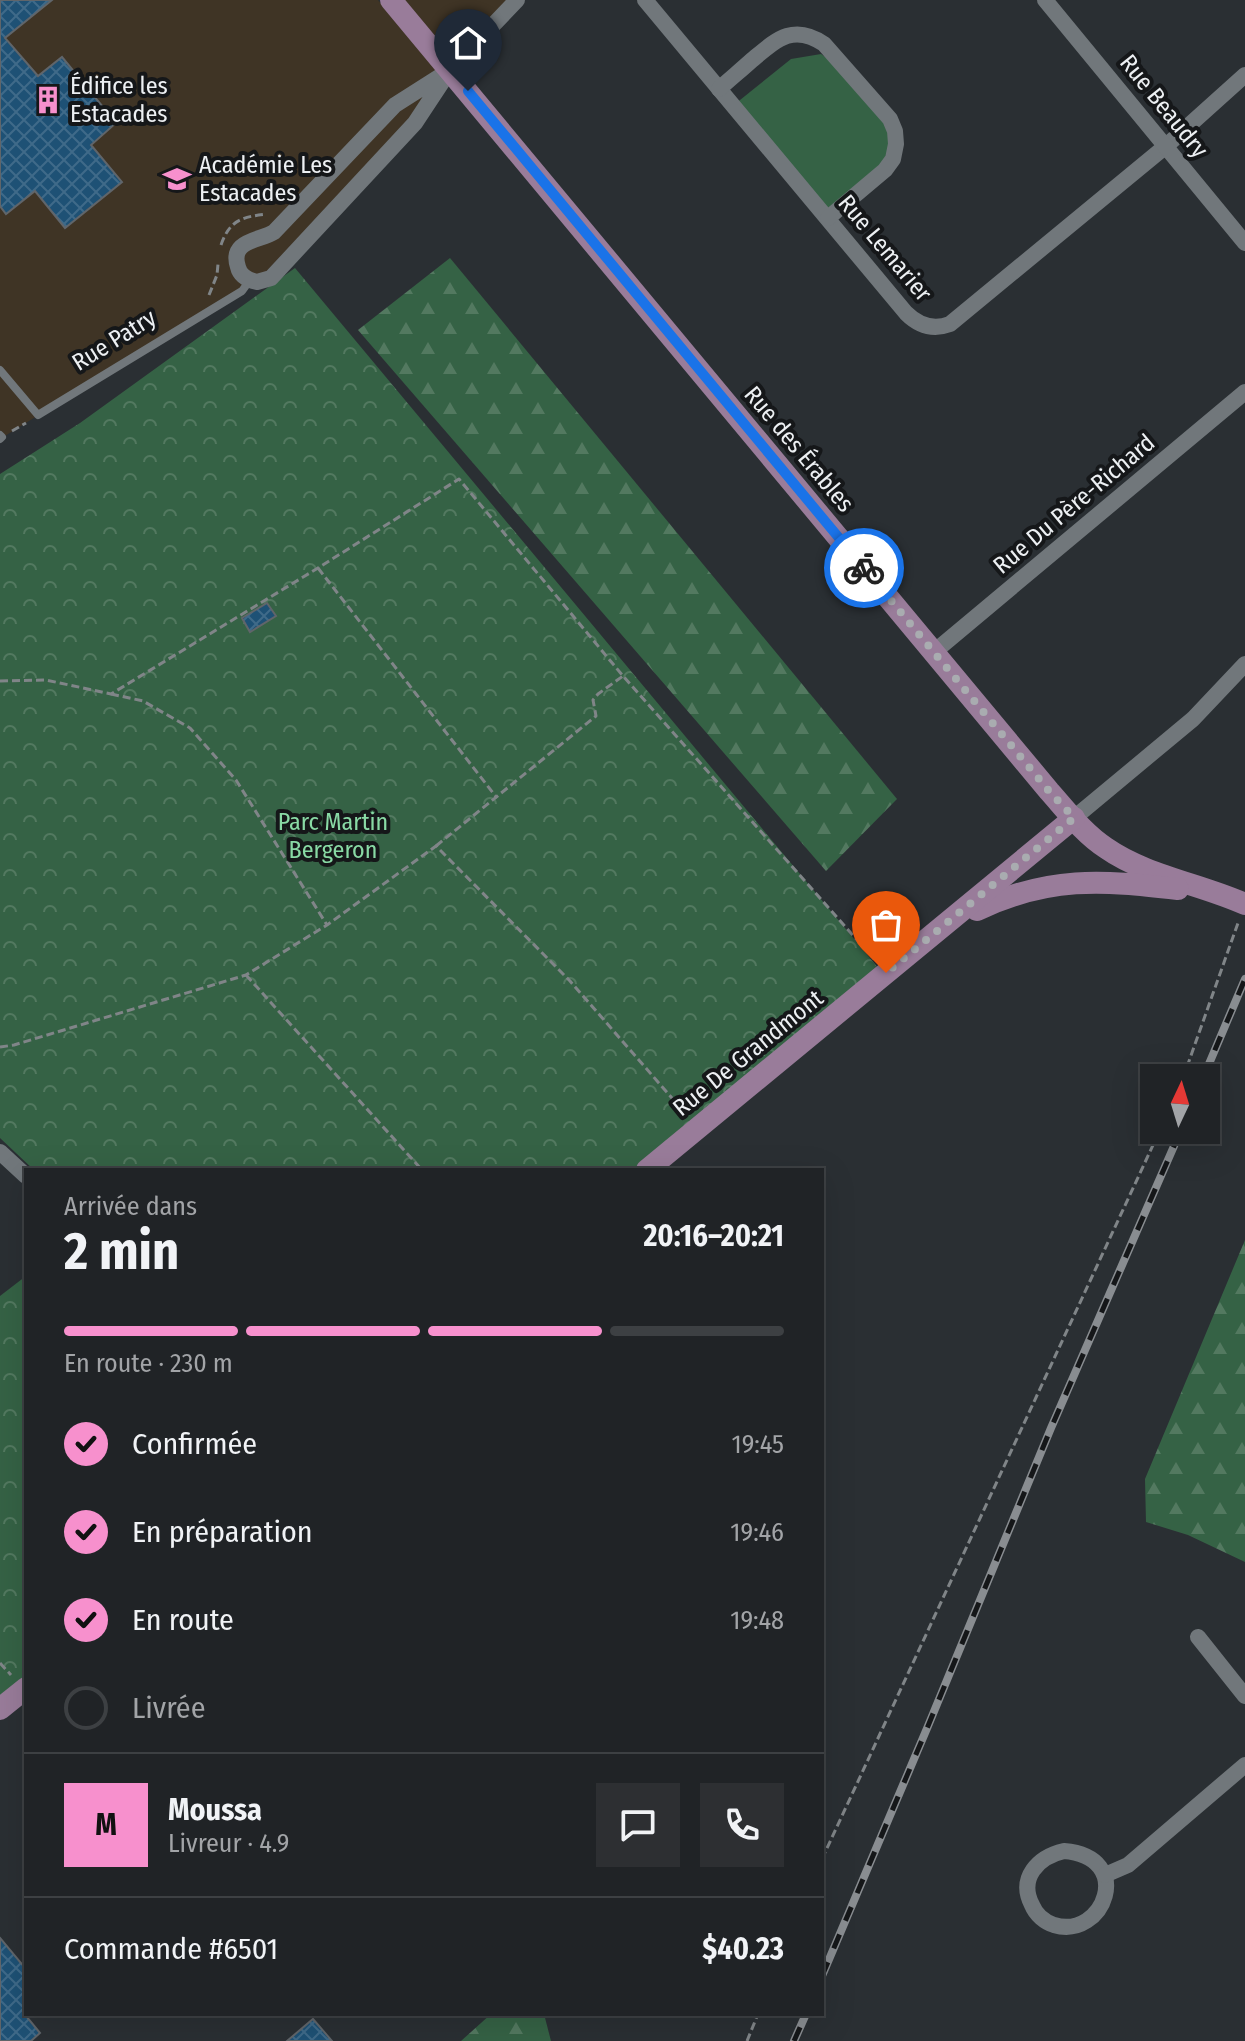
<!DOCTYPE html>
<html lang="fr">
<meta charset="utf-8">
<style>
:root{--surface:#202326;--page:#2d2f32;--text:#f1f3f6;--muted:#a2a4a7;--line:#3d4043;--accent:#f790cd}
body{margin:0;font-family:"Fira Sans Condensed",sans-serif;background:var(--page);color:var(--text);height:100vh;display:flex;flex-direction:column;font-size:30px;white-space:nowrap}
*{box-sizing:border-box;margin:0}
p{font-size:26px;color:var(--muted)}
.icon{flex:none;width:44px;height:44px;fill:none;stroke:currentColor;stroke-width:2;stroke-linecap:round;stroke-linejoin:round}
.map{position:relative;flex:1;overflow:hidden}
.side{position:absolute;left:24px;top:1168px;width:800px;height:848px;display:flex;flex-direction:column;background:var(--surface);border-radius:0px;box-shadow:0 8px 32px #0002,0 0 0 2px var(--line)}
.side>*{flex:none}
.needle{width:52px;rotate:4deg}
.controls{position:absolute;left:1140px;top:1064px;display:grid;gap:16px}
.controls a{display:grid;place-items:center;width:80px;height:80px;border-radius:0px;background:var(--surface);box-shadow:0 8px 32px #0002,0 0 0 2px var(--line);font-size:40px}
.pin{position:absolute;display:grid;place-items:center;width:68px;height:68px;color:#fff;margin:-82px -34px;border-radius:50% 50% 50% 0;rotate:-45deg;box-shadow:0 0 8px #0007}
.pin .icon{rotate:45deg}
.courier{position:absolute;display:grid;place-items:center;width:80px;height:80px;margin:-40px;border:6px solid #1a73e8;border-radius:50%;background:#fff;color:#222;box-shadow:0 2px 10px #0007}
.head em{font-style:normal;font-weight:700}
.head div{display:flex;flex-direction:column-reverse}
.head{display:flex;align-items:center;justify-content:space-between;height:136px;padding:0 40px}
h1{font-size:52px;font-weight:700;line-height:60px}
.bar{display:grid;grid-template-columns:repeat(4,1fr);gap:12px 8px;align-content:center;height:96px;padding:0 40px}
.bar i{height:10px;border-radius:6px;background:var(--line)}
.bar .active{background:var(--accent)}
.bar p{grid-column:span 4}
.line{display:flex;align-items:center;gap:20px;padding:0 40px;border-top:2px solid var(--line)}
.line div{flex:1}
.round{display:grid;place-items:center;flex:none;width:84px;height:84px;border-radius:0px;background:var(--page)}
ol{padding:0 40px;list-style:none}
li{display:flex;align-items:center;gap:24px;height:88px}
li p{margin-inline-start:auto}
li .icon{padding:8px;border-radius:50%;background:var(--accent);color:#111;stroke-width:4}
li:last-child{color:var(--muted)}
li i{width:44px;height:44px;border:4px solid var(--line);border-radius:50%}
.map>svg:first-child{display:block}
.education{fill:#3f3425}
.grass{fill:#356245}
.forest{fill:url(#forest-firs)}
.park{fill:url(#park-crowns)}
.building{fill:url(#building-cross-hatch);stroke:#60656a;stroke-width:2}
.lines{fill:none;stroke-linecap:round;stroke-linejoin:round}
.path{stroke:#808588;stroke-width:3;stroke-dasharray:8 4;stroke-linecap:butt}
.lane{stroke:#71777b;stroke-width:8}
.street{stroke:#71777b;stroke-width:16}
.secondary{stroke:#997c9a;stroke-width:22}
.rail-casing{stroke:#898d91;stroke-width:8}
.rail{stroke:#151719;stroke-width:5;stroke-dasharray:15;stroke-linecap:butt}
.done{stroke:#a9acb0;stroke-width:8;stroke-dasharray:0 14.4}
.route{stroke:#1a73e8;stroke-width:10}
.labels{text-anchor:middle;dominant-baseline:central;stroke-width:8;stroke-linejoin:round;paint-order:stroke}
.poi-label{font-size:24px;fill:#edf0f3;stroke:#151719;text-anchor:start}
.street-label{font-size:24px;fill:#edf0f3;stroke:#151719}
.park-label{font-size:24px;fill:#89daa5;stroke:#151719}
</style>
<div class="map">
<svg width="1245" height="2041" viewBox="0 0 1245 2041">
<defs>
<pattern id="forest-firs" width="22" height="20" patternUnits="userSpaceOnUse" patternTransform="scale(2)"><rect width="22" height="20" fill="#356245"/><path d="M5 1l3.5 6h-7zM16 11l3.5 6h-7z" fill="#537960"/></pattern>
<pattern id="park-crowns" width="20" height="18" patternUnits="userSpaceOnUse" patternTransform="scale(2)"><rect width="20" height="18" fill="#356245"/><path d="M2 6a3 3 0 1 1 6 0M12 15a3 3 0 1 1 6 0" fill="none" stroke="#537960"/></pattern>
<pattern id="building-cross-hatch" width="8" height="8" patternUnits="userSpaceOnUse" patternTransform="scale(2)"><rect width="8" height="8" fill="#1e5175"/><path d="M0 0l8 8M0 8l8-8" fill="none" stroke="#3f6a89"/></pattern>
</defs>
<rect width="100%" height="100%" fill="#2a2f33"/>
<g class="education">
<path d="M0,0H378L447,82L261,277L0,439Z"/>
<path d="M390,0H520L452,74Z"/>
</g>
<path class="grass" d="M821,54L848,73L894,137L896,164L829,219L735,104L791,59Z"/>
<g class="forest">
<path d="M450,258L897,799L826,871L358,330Z"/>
<path d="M1245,1240V1562L1188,1535L1146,1522L1145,1479Z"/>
<path d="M491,2014H544L551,2041H461Z"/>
</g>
<g class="park">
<path d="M295,268L890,982L661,1170H34L0,1138V474L80,423Z"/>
<path d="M26,1276V1686L0,1707V1296Z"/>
</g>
<g class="building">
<path d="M0,0H52L5,38L38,76L62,57L116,123L91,145L122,182L65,228L35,191L6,214L0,206Z"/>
<path d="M267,603L276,616L250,632L242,618Z"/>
<path d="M0,1938L26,1969V2016L40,2033L31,2041H0Z"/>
<path d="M313,2019L332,2041H287Z"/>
</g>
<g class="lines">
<g class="path">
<path d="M221,245C230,219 243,217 267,214"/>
<path d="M209,295L217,275L218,264"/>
<path d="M12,431L26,423"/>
<path d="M318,568L497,798"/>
<path d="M0,681L46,680L111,694L318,568L459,479L623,676L874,959"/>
<path d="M111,694L143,701L190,728L236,780L327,925"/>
<path d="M436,846L596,716L593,700L598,694L623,676"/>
<path d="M246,975L422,1170"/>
<path d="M0,1047L14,1045L246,975L327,925L436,846L570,981L685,1113"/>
<path d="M1183,1078L1238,923"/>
<path d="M0,1663L11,1675"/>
<path d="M822,1859L1160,1130"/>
<path d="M747,2041L758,2014"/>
</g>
<g class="lane">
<path d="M0,370L38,415L242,291L250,280"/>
<path d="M0,435L2,437L0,439"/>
</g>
<g class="street">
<path d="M645,0L906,313C919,326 934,330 950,324L1166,146L1245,75"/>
<path d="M1045,0L1245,243"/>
<path d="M450,70L395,105L274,232C260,241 229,240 238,267C240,276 248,280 257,282L271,278L415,123L450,70L517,0"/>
<path d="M719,89C730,79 741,70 752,60C776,40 793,23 824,44L890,119L895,131L896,144L893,159L885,170L828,218"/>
<path d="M934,652L1245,392"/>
<path d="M1074,818L1193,719L1245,664"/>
<path d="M0,1152L26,1176"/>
<path d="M1198,1637L1245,1696"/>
<path d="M1064,1851C1136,1857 1104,1940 1054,1925C1045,1922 1036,1915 1032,1905C1018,1878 1038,1857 1064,1851Z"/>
<path d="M1105,1875L1128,1865L1245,1765"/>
</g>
<g class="secondary">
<path d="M391,0L1049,791C1066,810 1084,834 1106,848C1146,876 1201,884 1245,904"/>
<path d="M977,910C1049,876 1101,880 1178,889"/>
<path d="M647,1170L1074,818"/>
<path d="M0,1709L26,1688"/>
</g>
<defs>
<g id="rail">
<path d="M1203,1078L1245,979"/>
<path d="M822,1976L928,1726L1051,1428L1181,1130"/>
<path d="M794,2041L806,2014"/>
</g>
</defs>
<use href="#rail" class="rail-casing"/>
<use href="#rail" class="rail"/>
</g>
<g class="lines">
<path class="done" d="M864,568L1049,791L1074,818L886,973"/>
<path class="route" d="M468,91L864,568"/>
</g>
<defs>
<symbol id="building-bare" viewBox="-9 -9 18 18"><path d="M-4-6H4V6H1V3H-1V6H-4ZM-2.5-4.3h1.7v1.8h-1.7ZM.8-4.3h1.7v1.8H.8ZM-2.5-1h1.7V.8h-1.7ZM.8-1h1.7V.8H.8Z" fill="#f790cd" stroke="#151719" stroke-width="2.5" paint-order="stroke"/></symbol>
<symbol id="school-bare" viewBox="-9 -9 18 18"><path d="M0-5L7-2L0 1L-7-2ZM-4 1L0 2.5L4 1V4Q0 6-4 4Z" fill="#f790cd" stroke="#151719" stroke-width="2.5" paint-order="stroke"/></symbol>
</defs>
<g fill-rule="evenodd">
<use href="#building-bare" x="28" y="80" width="40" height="40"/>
<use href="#school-bare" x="157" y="159" width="40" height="40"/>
</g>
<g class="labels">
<g class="poi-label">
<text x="70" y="86">Édifice les<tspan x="70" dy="28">Estacades</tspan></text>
<text x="199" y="165">Académie Les<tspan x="199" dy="28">Estacades</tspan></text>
</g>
<g class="street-label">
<text transform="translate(1164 106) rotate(51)">Rue Beaudry</text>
<text transform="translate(885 248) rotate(50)">Rue Lemarier</text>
<text transform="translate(114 340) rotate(-32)">Rue Patry</text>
<text transform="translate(799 449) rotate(50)">Rue des Érables</text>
<text transform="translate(1074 504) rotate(-40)">Rue Du Père-Richard</text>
<text transform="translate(748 1053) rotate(-39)">Rue De Grandmont</text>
</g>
<g class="park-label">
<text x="333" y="822">Parc Martin<tspan x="333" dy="28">Bergeron</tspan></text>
</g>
</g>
</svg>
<div class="controls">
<a><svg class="needle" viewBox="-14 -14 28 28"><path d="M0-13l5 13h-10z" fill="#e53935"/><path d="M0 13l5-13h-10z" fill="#a2a4a7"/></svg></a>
</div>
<div class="pin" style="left:886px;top:973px;background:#ea580c"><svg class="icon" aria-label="bag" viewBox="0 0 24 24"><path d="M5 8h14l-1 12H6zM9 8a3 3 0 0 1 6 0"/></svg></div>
<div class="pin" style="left:468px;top:91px;background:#1f2937"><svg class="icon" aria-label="home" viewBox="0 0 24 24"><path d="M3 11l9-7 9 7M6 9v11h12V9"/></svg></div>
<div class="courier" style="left:864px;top:568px"><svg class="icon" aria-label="bike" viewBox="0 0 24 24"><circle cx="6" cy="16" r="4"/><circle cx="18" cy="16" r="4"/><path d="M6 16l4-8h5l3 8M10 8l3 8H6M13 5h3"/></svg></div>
<section class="side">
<div class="head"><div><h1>2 min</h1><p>Arrivée dans</p></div><em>20:16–20:21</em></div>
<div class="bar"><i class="active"></i><i class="active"></i><i class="active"></i><i></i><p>En route · 230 m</p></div>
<ol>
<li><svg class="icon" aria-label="check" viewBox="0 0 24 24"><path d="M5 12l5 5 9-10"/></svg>Confirmée<p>19:45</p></li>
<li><svg class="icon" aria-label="check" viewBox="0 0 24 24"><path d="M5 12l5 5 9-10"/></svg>En préparation<p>19:46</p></li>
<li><svg class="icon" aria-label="check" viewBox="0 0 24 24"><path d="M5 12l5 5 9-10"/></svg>En route<p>19:48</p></li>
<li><i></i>Livrée</li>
</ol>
<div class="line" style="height:144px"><b class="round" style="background:var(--accent);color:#111">M</b><div><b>Moussa</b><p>Livreur · 4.9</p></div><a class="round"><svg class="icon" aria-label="chat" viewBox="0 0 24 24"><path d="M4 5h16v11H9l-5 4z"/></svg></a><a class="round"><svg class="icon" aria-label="phone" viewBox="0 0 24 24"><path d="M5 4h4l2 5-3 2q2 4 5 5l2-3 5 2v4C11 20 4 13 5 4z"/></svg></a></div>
<div class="line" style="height:104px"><div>Commande #6501</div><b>$40.23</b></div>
</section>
</div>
